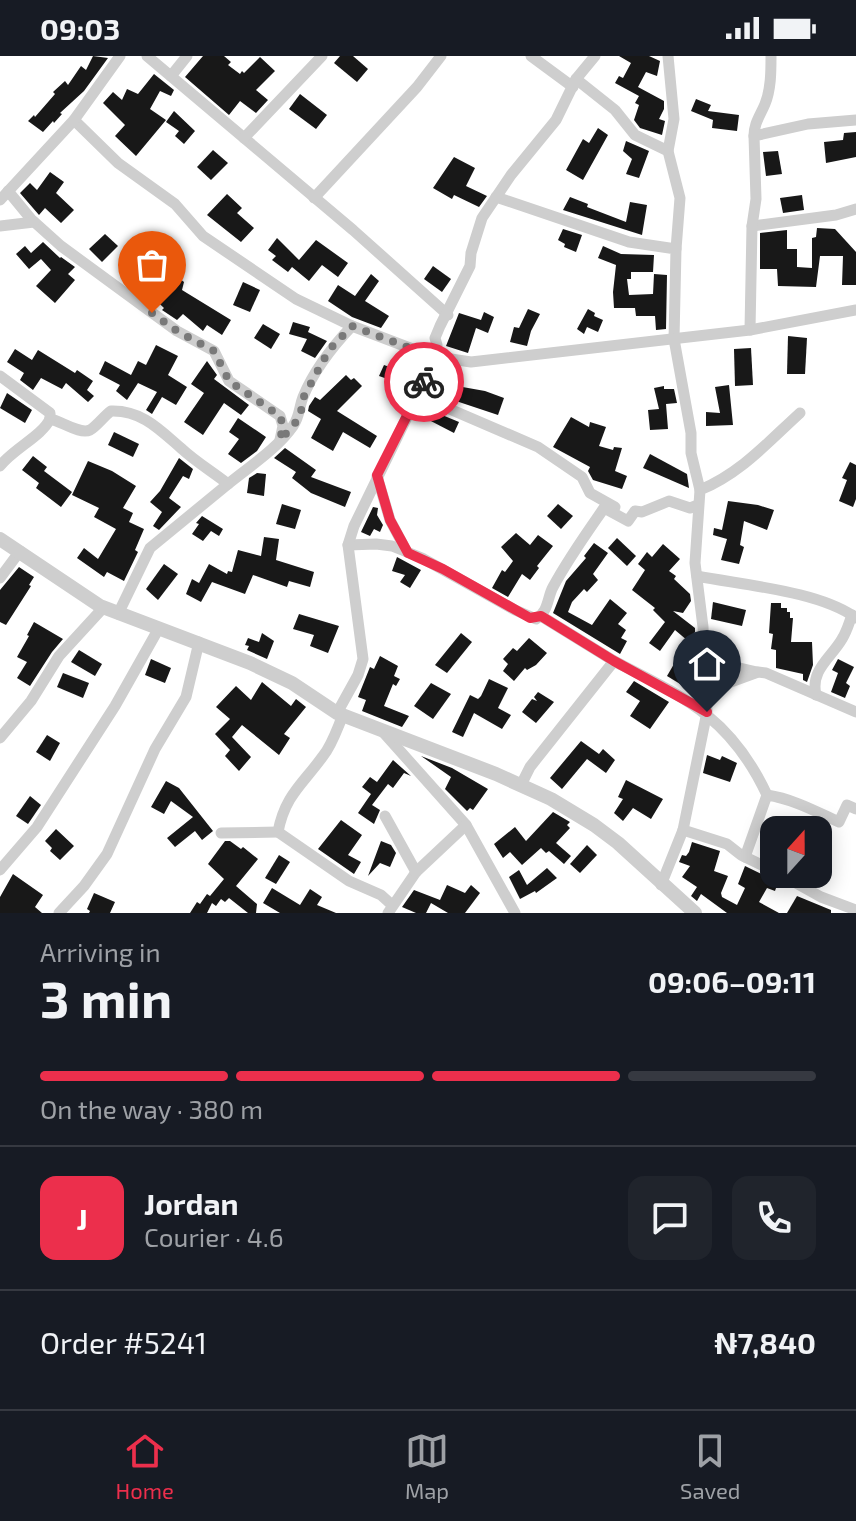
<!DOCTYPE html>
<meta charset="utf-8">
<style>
:root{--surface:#171b24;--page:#20242c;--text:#f1f3f6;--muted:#9ea1a6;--line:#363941;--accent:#ec2f4c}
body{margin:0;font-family:"Exo 2",sans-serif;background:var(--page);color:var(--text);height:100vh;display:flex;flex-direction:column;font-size:30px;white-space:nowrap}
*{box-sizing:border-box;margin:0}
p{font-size:26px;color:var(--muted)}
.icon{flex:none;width:44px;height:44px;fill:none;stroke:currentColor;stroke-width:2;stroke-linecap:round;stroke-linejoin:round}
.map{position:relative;height:857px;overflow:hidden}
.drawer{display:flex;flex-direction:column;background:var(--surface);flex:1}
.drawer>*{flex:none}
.needle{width:52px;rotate:21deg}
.buttons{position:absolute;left:760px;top:760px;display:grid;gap:16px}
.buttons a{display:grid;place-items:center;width:72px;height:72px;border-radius:16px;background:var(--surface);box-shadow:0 4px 20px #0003;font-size:40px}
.pin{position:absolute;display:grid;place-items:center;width:68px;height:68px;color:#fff;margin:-82px -34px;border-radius:50% 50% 50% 0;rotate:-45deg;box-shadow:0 0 8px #0007}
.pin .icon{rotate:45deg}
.courier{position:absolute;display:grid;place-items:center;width:80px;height:80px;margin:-40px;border:6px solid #ec2f4c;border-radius:50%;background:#fff;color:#222;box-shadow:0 2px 10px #0007}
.overview em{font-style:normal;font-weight:700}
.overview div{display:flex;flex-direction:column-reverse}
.overview{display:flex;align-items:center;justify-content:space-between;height:136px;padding:0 40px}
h1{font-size:52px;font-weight:700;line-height:60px}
.bar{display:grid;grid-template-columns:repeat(4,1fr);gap:12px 8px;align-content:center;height:96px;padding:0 40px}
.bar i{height:10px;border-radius:6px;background:var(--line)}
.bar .selected{background:var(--accent)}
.bar p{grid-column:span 4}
.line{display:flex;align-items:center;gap:20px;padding:0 40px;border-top:2px solid var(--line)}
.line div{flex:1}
.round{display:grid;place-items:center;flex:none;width:84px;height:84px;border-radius:16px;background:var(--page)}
.status{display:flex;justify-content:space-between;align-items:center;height:56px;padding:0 40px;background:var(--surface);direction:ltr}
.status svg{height:22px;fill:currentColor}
.tabs{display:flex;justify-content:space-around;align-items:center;height:112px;border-top:2px solid var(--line);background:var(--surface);font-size:22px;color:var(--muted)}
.tabs a{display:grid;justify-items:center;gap:4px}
.tabs .selected{color:var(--accent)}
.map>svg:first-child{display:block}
.building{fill:#181818}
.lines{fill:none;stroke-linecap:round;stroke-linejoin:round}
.minor{stroke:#cecece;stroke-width:11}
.tertiary{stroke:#cecece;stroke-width:14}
.done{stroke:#797979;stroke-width:8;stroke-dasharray:0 14.4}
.route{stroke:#ec2f4c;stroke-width:10}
</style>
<div class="status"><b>09:03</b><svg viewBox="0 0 49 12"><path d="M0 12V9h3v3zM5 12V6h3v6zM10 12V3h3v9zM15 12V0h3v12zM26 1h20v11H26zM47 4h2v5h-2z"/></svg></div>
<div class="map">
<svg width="856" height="857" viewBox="0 0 856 857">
<rect width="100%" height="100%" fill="#fff"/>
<g class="building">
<path d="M93,0L108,2L84,35L60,57L62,58L54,67L53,65L43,76L28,65L34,59L35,61L55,38L53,36L65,25L68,29L81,10L86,14Z"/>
<path d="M203,0H224L231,6L228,9L240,18L242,15L244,17L260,1L275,15L256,34L268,44L256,57L240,45L229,59L185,21Z"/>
<path d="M340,0H353L368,13L357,26L334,7Z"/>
<path d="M619,0H649L660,5L657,20L646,16L638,31L664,45V53L659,63L665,65L662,79L640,72L634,64L639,49L635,47L639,40L615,27L619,20L623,22L631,7Z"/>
<path d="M154,18L174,34L171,40L160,35L150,53L166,64L136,100L115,80L125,69L103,47L113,36L122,44L127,33L138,38Z"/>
<path d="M300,38L327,59L316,73L289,53Z"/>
<path d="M696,43L711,49L708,55L739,59L737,75L712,72L713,64L691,55Z"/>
<path d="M174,55L195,75L184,88L175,80L179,75L166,66Z"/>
<path d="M598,72L608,79L583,124L566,114L583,83L589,87Z"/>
<path d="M856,76V101L826,107L824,86L843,84L844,77Z"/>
<path d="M626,85L649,95L639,122L626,118L632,103L623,95Z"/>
<path d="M213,94L228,107L211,124L197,111Z"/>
<path d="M778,95L782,118L766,120L763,96Z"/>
<path d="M454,101L475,112L466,130L487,140L479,151L454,139L452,143L433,132Z"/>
<path d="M50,116L64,126L56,137L74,154L61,167L45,152L39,159L20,137L30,127L37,134Z"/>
<path d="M227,138L242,152L237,157L254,172L241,186L207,159Z"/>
<path d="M802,139L804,154L783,157L780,142Z"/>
<path d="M570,141L588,148L587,151L626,166L630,146L647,149L642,179L563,154Z"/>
<path d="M817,172L835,173L856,196V229H842L843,200H820L816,231L778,230L777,213H760V177L787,174V193H797V211L812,212V182L816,181Z"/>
<path d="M563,173L582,179L576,196L564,191L565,188L558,184Z"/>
<path d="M105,178L118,190L102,206L89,193Z"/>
<path d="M277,182L299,204L316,184L348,207L338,221L322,209L309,225L292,211L288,216L272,204L276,200L268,194Z"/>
<path d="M137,185L151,198L144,205L168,225L174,218L184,226L182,234L231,264L222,279L207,269L203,275L183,258L177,264L162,254L164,252L146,235L133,227L141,217L123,201Z"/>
<path d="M43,186L60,202L61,201L75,211L68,218L75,224L55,247L36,230L51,214L41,203L29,213L16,198L25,190L31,197Z"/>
<path d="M603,190L621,198L654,199L653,216H631V223H627L629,239L653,238L654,218L667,219L666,273L656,274L655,260H636L635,252H614L613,236L616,209L598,202Z"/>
<path d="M433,210L451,223L442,236L424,223Z"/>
<path d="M371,218L379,225L365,245L389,260L381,272L352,261L328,245L338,229L355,240Z"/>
<path d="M243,226L260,234L250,256L233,249Z"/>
<path d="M528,253L540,258L531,275L527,290L510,286L514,271L519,272Z"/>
<path d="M588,253L595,257L594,260L603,264L598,276L587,271L584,278L577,273Z"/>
<path d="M484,256L494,261L488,277L476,272L468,297L446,290L459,257L481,264Z"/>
<path d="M293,266L310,271L308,276L327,285L315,302L301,295L307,283L289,278Z"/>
<path d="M263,268L280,278L271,293L254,282Z"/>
<path d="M788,280L807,282L805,318H787Z"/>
<path d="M156,289L178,300L168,319L187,331L176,349L162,341L152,358L146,354L157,336L138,327L127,344L116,335L120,329L99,318L105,305L131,319L138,305L146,309Z"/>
<path d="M751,292L753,329L735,330L734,293Z"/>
<path d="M15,293L32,304L38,294L75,317L77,314L93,325L87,334L94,340L88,346L66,327L62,333L41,322L33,334L20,324L24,317L7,306Z"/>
<path d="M207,305L217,319L214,323L249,349L241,359L224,347L203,379L184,366L204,337L191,328Z"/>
<path d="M384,309L414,320L410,331L379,320Z"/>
<path d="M346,319L351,324L354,322L362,330L337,355L377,380L370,392L343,376L333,395L311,382L321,363L308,355L309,350L315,341L320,344Z"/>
<path d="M440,327L485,335L504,342L498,359L438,339Z"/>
<path d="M729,329L733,369L706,370V356L720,357L715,331Z"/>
<path d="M664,330V333H674L677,347L666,348L668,373L650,374L648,354L659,353L654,332Z"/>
<path d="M7,337L32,354L25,367L0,352Z"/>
<path d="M430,354L459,366L454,377L425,362Z"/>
<path d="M571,361L589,371L590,366L606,371L599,390L613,394L614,391L622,392L615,415L627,420L622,433L593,424L588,415L590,411L553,391Z"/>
<path d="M238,362L266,381L257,395L241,407L228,398L239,383L229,376Z"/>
<path d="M114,376L139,388L133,401L108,389Z"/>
<path d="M285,392L316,414L311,421L351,436L345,451L311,437L292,422L296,416L274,402Z"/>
<path d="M650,398L687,418L689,432L643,412Z"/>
<path d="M33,400L47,411L44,415L72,436L61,451L36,432L39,427L22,414Z"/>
<path d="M179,402L193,413L189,423L183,420L169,442L181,451L159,474L153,470L162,456L150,446L160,435Z"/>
<path d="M88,405L112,415L136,430L123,452L133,457L129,466L144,473L135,494L138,496L124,525L107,516L104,521L77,502L84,492L98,503L116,473L94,461L99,452L72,439Z"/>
<path d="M850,406L856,409V443L853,451L839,445L847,424L842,422Z"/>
<path d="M257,417L266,418L264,440L247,437L249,422Z"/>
<path d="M728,445L758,449L774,454L767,474L744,465L740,489L744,491L739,508L721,504L727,483L713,479L714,472L722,474Z"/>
<path d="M282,448L301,454L295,473L276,468Z"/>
<path d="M558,448L573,460L561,473L547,460Z"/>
<path d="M373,451L378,452L377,459L383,469L380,476L374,473L370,480L361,476Z"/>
<path d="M202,460L223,473L219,480L211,475L203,485L192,478L199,468L196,467Z"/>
<path d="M516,477L530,489L538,479L553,490L537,510L539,512L530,524L522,518L508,541L492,532L502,514L505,516L513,505L501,491Z"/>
<path d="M264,481L279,483L276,504L314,516L310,531L289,525L287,531L253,519L245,538L212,526L201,546L186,538L192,523L199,527L209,508L227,518L228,515L232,516L238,494L261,500Z"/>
<path d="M617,482L636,500L627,510L608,492Z"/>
<path d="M594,487L608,497L593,518L598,524L587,536L584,533L572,546L568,556L592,569L610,543L627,557L618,568L626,574L621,582L627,585L620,598L553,557L566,525L586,502L584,500Z"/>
<path d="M663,488L680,503L669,515L676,520L674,523L690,538L691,545L683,557L673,555L695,572V576L688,585L675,574L660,595L649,587L665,566L653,554L655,552L632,534L645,514L638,508L647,496L652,501Z"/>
<path d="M397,501L421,514L410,532L400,526L405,519L392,515Z"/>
<path d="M164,508L178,518L158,544L146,533Z"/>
<path d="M19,511L34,521L29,529L31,530L6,569L0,566V534Z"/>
<path d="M713,546L746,554L742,570L711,563Z"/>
<path d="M771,547H781V552H787V556H790V562H793L791,586H812L813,609L807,626L803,624V618L776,612V594L771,593L773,578L769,577Z"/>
<path d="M299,558L339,570L328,597L310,590L314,579L293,573Z"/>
<path d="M34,566L63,583L52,596L30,630L17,622L27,606L17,601L29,580L27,579Z"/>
<path d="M262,577L274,585L267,603L247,594L249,590L245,589L248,582L259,586Z"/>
<path d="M461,577L472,586L447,617L435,609Z"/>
<path d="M529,582L547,597L536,609L527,614L525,612L514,625L503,615L508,608L503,603L513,592L517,595Z"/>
<path d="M79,594L102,608L95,620L71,606Z"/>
<path d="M380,600L398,610L394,620L400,623L396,630L393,628L384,650L409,660L402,671L362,655L366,644L358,641L370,611L374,613Z"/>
<path d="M151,603L171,612L165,627L145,619Z"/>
<path d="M838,603L854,611L846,627L850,630L845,642L831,636L838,617L832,614Z"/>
<path d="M674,608L697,622L690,634L667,620Z"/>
<path d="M63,617L89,627L83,642L57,631Z"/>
<path d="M489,623L508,632L498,652L511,659L502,673L474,657L463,681L452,676L470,639L478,643L481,640Z"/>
<path d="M634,625L669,646L650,673L630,660L640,645L626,636Z"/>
<path d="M262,626L291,650L296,643L306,651L284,678L290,682L279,699L242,669L232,681L251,701L239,715L225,700L230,694L215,678L230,663L216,651L236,630L251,644Z"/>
<path d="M431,627L451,638L433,663L414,650Z"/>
<path d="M538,636L554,646L536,667L522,656L532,643L537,645L534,641Z"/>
<path d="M47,679L60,687L50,705L36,696Z"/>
<path d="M581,685L599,698L603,693L615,704L606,717L587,703L562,733L550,722Z"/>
<path d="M707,699L720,704L722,700L737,707L730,726L703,717Z"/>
<path d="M421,700L452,712L488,733L473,754L470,752L467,755L445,733L451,721Z"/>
<path d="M393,704L411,720L404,717L393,732L388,728L372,749L380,754L374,768L358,757L371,738L362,731L370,721L377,726Z"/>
<path d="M626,724L663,743L651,763L633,752L623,765L614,757L623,743L618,741Z"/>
<path d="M166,725L179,732L213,775L202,784L195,775L175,791L167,782L193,761L171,745L164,758L151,751Z"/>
<path d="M30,740L41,749L28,768L16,760Z"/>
<path d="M553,756L570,766L567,769L570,772L556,787L571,800L564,808L549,795L546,797L541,792L522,809L510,796L503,802L494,788L515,771L526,785Z"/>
<path d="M341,764L362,779L348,799L361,806L354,818L318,793Z"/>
<path d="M56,773L74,790L60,804L50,795L52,792L45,785Z"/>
<path d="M225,785H230L241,793L243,791L258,803L236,830L257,848L256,857H248L229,842L225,846L221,843L216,850L212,847L207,857H190L197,846L200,848L207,838L210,840L224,823L208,808Z"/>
<path d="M381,785L391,789L396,797L390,811L380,807L368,820Z"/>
<path d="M692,786L720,795L714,815L728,820L721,837L722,841L737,849L745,832L738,828L745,810L778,826L775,835L767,832L759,846L779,857H727L701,838L697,845L691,840L697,831L682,821L690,810L679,806L682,799L686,800L689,796Z"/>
<path d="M587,789L597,799L580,817L570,808Z"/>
<path d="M279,799L290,806L276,828L265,822Z"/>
<path d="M547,812L557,822L536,837L535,835L520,843L509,821L519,814L527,829Z"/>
<path d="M13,818L43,839L35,851L42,857H0V841Z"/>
<path d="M447,829L465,837L471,829L480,837L465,857H448L431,847L426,857H416L402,851L414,834L440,844Z"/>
<path d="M272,832L300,849L310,833L322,841L317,849L336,857H280L263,847Z"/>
<path d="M94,837L115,846L110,857H89L90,855L87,853Z"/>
<path d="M797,840L831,854V857H787Z"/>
</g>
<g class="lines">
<g class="minor">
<path d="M147,0L353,174L448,259"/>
<path d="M531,0L573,31"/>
<path d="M171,20L187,0"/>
<path d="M576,23L615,54L635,79L668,95L680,142L676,193"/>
<path d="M74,64L118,107L175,148L203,180L296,243L352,270"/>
<path d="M754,80C754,67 760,60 765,48C771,33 771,16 771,0"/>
<path d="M244,82L322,0"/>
<path d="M668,95L674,63L668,0"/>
<path d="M8,135L31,163L61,190L177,275L214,295L229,325L280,360L283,370L280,384"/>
<path d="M496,141L629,186L676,193L674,283L691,377V397L700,434"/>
<path d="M314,142L417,31L441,0"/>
<path d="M0,144L74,64L120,0"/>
<path d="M0,170L34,166"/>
<path d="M752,170L836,159L856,153"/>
<path d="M750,274L752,170L756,143L754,80L808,68L856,64"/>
<path d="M0,320L50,357V363"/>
<path d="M417,339L538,391L582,421L590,437L615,451"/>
<path d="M50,363C61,365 80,379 90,374C97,370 104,360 111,355C142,354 160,374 182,393C196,406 213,416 228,428C250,410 277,393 293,370C300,360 299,351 303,341C314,314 332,291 352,270L431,300L471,306L750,274L856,254"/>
<path d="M0,410C13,393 42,380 50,363"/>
<path d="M377,420L390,464L407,496"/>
<path d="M348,489L376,488L392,490L422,502L515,554L536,563C549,555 547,542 553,531C568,503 586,478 604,452L628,465L635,455L642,456L669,445L690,452L698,449"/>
<path d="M697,520C742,529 820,535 856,562"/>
<path d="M0,522L20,495"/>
<path d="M118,558L150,492L228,428"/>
<path d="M541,560L614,605"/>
<path d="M705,604L757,616"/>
<path d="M706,635L758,616L766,617L856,656"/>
<path d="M816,639C810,614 831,602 842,583C847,575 849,567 852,559"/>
<path d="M337,657L358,619L363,603L348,489L354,470L428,318L423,308L437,289L435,282L440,270L470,210L471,197L482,162L511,119L556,64L576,23L595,0"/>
<path d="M343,659C337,673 332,689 323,700C303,728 285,739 278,776L349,825L381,839L392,849"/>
<path d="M384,677L466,769L416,816L388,857"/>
<path d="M0,682L31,645L59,600L103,552"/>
<path d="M521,729L530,711L614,605C686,642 731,662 767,739"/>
<path d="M385,760L416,816"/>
<path d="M466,769L515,857"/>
<path d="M683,774L727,788L741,799L774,815"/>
<path d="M221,777L278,776"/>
<path d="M745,801L767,739C793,743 815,755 839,766L847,749L856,753"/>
<path d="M0,814L37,771L115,650L159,572"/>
<path d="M780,818L821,841L856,854"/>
<path d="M661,829L683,774L707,656L703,571L695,507L700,434C741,417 768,386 800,357"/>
<path d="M59,857L84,830L107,798L155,693L186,641L199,586"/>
</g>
<path class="tertiary" d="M0,483L100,550L250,607L292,627L337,657L496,718L551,743L594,769L618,787L695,857"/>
</g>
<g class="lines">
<path class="done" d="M152,257L177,275L214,295L229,325L280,360L283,370L280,384L294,369L301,357L302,344L329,294L352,270L431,300L423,308L428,318L424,326"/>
<path class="route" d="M424,326L377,419L390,464L408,497L443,513L530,562L541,560L614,605L707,656"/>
</g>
</svg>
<div class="buttons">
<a><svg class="needle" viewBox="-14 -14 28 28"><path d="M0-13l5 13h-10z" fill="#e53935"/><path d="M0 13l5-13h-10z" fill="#9ea1a6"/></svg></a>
</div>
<div class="pin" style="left:152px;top:257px;background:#ea580c"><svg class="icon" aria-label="bag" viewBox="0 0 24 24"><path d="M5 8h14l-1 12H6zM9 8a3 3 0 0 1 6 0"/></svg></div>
<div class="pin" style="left:707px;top:656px;background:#1f2937"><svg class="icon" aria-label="home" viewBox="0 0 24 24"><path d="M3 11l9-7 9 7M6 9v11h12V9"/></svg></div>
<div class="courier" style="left:424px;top:326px"><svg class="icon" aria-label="bike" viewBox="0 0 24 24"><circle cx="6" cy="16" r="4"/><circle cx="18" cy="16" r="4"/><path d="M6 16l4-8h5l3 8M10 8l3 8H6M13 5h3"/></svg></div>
</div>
<section class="drawer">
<div class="overview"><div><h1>3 min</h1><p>Arriving in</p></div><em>09:06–09:11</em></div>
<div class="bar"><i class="selected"></i><i class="selected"></i><i class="selected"></i><i></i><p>On the way · 380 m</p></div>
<div class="line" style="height:144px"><b class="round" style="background:var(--accent);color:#fff">J</b><div><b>Jordan</b><p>Courier · 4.6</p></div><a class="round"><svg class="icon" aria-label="chat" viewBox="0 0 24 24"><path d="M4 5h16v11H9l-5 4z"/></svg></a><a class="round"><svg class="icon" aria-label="phone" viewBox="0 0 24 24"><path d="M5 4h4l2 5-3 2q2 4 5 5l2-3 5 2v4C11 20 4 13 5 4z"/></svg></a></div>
<div class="line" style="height:104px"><div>Order #5241</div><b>₦7,840</b></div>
</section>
<nav class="tabs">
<a class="selected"><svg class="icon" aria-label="home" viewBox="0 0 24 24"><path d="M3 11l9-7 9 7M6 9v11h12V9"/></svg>Home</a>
<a><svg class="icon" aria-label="map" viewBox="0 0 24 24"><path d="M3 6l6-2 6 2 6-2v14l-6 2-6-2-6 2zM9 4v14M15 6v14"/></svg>Map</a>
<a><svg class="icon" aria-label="saved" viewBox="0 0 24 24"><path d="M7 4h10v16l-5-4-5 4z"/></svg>Saved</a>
</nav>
